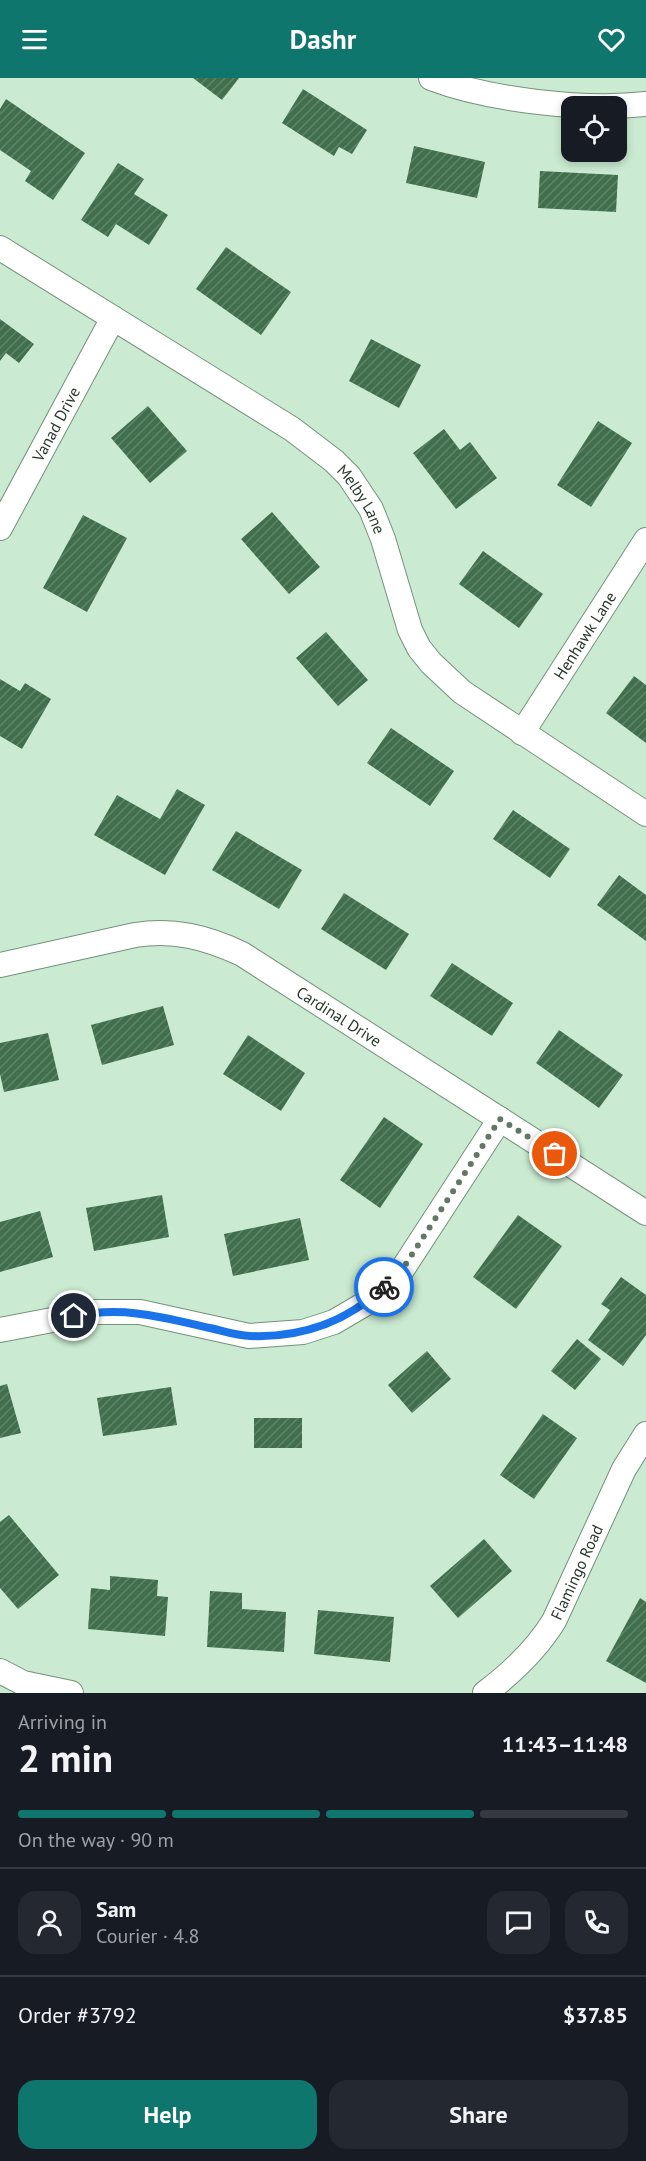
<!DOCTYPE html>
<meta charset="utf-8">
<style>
:root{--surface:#171b24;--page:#242831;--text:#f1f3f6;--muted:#9ea1a6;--line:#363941;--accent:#0f766e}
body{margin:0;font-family:"PT Sans",sans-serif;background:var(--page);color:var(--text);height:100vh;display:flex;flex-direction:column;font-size:22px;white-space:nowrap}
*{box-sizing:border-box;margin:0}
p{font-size:20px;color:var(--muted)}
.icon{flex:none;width:33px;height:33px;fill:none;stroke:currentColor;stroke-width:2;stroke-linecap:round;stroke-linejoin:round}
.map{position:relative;height:1615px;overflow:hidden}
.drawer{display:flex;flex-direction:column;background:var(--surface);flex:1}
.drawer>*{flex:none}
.fabs{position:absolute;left:561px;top:18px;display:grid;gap:12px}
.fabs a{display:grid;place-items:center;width:66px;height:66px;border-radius:12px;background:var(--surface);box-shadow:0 3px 9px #0003;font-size:30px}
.pin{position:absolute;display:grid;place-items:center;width:51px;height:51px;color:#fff;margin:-26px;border:3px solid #fff;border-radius:50%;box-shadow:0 2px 6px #0007}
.courier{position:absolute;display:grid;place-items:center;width:60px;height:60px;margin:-30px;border:4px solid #1a73e8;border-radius:50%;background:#fff;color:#222;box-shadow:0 2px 8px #0007}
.summary em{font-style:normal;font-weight:600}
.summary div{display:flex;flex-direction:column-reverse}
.summary{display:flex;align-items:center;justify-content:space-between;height:102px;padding:0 18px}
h1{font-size:39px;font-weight:600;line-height:45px}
.bar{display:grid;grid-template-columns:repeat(4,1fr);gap:9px 6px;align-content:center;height:72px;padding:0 18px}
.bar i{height:8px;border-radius:4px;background:var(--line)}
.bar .on{background:var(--accent)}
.bar p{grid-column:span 4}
.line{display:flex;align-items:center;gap:15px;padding:0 18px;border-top:2px solid var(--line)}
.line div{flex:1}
.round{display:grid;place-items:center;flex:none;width:63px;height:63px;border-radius:18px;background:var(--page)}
.cta{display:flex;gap:12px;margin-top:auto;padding:12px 18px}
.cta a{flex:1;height:69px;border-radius:18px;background:var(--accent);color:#fff;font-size:24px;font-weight:600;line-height:69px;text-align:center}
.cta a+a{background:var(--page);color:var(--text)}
header{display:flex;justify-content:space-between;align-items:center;height:78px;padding:0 18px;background:var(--accent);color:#fff;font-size:27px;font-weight:600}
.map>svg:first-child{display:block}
.building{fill:url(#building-hatch)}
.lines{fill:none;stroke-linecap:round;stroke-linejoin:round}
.street-casing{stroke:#74927a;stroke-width:26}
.street{stroke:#fff;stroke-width:24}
.done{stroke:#637767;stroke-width:6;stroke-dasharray:0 10.8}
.route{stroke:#1a73e8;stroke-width:8}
.labels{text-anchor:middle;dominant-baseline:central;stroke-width:6;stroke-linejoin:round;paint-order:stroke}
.street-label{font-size:16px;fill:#2b382e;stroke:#caebd1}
</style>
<header><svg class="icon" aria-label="menu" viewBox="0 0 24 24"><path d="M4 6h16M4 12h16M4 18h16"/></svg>Dashr<svg class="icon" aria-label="heart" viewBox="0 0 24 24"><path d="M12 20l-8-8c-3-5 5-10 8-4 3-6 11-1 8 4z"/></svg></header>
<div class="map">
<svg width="646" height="1615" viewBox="0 0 646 1615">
<defs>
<pattern id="building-hatch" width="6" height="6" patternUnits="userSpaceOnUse" patternTransform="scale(1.5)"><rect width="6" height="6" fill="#416f4d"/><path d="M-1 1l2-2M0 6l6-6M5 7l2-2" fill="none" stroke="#60846a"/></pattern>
</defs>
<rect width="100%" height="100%" fill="#caebd1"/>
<g class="building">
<path d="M193,0H239L222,22Z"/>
<path d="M303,11L367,52L352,76L339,69L334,78L282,45Z"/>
<path d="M6,21L85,75L53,122L25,103L31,93L0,72V31Z"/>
<path d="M414,68L485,84L477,120L406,105Z"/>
<path d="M118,85L144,101L134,116L168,137L149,167L116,146L108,159L81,142Z"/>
<path d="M540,93L618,97L616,134L538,130Z"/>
<path d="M226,169L291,214L261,257L196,211Z"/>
<path d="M0,241L34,266L19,285L6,275L0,283Z"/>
<path d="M371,261L421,287L399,330L349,303Z"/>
<path d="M148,328L187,373L150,405L111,360Z"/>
<path d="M598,343L632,365L591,429L557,407Z"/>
<path d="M444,351L460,372L470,364L497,400L456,431L413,375Z"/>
<path d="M272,434L320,489L289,516L241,461Z"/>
<path d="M83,437L127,460L87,534L43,510Z"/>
<path d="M483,473L543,516L519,550L459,506Z"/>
<path d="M326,554L368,602L338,628L296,580Z"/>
<path d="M634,598L646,607V665L606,635Z"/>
<path d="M0,601L20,613L25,605L51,621L22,671L0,658Z"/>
<path d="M391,650L454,693L430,728L367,685Z"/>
<path d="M177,711L205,727L165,797L94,757L117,717L160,741Z"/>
<path d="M513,732L570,771L550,800L493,761Z"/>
<path d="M236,753L302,792L279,831L212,792Z"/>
<path d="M619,797L646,817V863L597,827Z"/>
<path d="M344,815L409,856L386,892L321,851Z"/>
<path d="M452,885L513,925L492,958L430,918Z"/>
<path d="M163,928L174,967L102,987L91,947Z"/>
<path d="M559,952L623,997L599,1030L536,985Z"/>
<path d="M48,955L59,1002L4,1014L0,996V965Z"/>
<path d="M248,957L305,995L281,1033L223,996Z"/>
<path d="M384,1039L423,1066L380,1130L340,1102Z"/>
<path d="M162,1117L169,1159L94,1173L86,1130Z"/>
<path d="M40,1133L53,1179L0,1194V1144Z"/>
<path d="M518,1137L562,1168L516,1231L473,1199Z"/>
<path d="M300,1140L309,1182L233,1198L224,1156Z"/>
<path d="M621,1199L646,1217V1257L623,1288L588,1262L610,1232L601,1226Z"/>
<path d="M577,1261L601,1281L575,1312L551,1293Z"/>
<path d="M427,1273L451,1301L412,1335L388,1307Z"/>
<path d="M7,1306L21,1355L0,1360V1308Z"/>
<path d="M171,1309L177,1347L103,1358L97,1320Z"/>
<path d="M543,1336L577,1360L534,1421L500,1397Z"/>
<rect x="254" y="1340" width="48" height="30"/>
<path d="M9,1437L59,1497L18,1531L0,1510V1444Z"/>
<path d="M484,1461L512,1493L458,1540L430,1508Z"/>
<path d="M110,1498L158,1502L157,1518L168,1519L165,1558L88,1551L91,1510L110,1512Z"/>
<path d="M210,1513L242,1515V1531L286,1534L284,1574L207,1569Z"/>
<path d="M640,1520L646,1524V1605L606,1583Z"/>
<path d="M318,1532L394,1539L390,1584L314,1576Z"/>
</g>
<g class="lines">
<defs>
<g id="street">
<path d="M431,0C489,22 584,33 646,26"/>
<path id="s1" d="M0,170L292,351L334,383L349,398L371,431L383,461L410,552L419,570L431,585L462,614L646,736"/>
<path id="s2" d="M0,450L113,240"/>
<path id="s3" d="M522,655L646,462"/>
<path id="s4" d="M0,887L135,857C174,851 206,859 242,876L646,1135"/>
<path d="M0,1252L94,1234H140L249,1258L303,1254L334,1244L368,1224L400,1195L500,1041"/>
<path d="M0,1593L23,1605L71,1615"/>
<path id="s5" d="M485,1615C513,1594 536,1572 554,1543L624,1391L646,1356"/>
</g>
</defs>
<use href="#street" class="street-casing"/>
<use href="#street" class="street"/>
</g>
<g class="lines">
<path class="done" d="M384,1209L400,1195L500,1041L555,1076"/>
<path class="route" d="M74,1238C124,1228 162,1239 210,1250C223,1253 237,1258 250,1258C303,1260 346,1244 384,1209"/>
</g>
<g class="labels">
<g class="street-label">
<text stroke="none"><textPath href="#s2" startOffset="118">Vanad Drive</textPath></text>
<text stroke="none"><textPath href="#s1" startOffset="444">Melby Lane</textPath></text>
<text stroke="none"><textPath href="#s3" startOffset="116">Henhawk Lane</textPath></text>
<text stroke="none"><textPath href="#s4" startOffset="364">Cardinal Drive</textPath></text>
<text stroke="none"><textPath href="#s5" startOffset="154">Flamingo Road</textPath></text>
</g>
</g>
</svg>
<div class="fabs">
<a><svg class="icon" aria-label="locate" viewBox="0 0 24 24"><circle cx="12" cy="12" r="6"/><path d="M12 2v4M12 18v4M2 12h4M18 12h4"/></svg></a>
</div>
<div class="pin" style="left:555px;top:1076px;background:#ea580c"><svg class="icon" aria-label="bag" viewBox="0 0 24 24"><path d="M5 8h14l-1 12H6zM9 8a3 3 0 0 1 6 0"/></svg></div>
<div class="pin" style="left:74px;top:1238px;background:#1f2937"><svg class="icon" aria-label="home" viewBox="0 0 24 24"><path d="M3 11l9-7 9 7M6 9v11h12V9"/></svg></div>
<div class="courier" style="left:384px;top:1209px"><svg class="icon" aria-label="bike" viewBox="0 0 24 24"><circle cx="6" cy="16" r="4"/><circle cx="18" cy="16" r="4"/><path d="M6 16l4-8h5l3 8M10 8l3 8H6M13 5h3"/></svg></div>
</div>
<section class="drawer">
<div class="summary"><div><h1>2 min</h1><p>Arriving in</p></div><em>11:43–11:48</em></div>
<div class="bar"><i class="on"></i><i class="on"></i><i class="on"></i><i></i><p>On the way · 90 m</p></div>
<div class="line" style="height:108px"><a class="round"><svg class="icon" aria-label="person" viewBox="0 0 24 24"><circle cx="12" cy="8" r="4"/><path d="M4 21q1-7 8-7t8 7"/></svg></a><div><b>Sam</b><p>Courier · 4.8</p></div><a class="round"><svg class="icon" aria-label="chat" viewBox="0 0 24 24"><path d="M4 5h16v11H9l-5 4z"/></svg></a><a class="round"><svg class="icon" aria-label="phone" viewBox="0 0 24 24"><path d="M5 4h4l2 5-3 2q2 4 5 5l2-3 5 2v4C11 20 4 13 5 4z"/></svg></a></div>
<div class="line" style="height:78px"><div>Order #3792</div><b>$37.85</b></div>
<div class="cta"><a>Help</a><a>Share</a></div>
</section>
